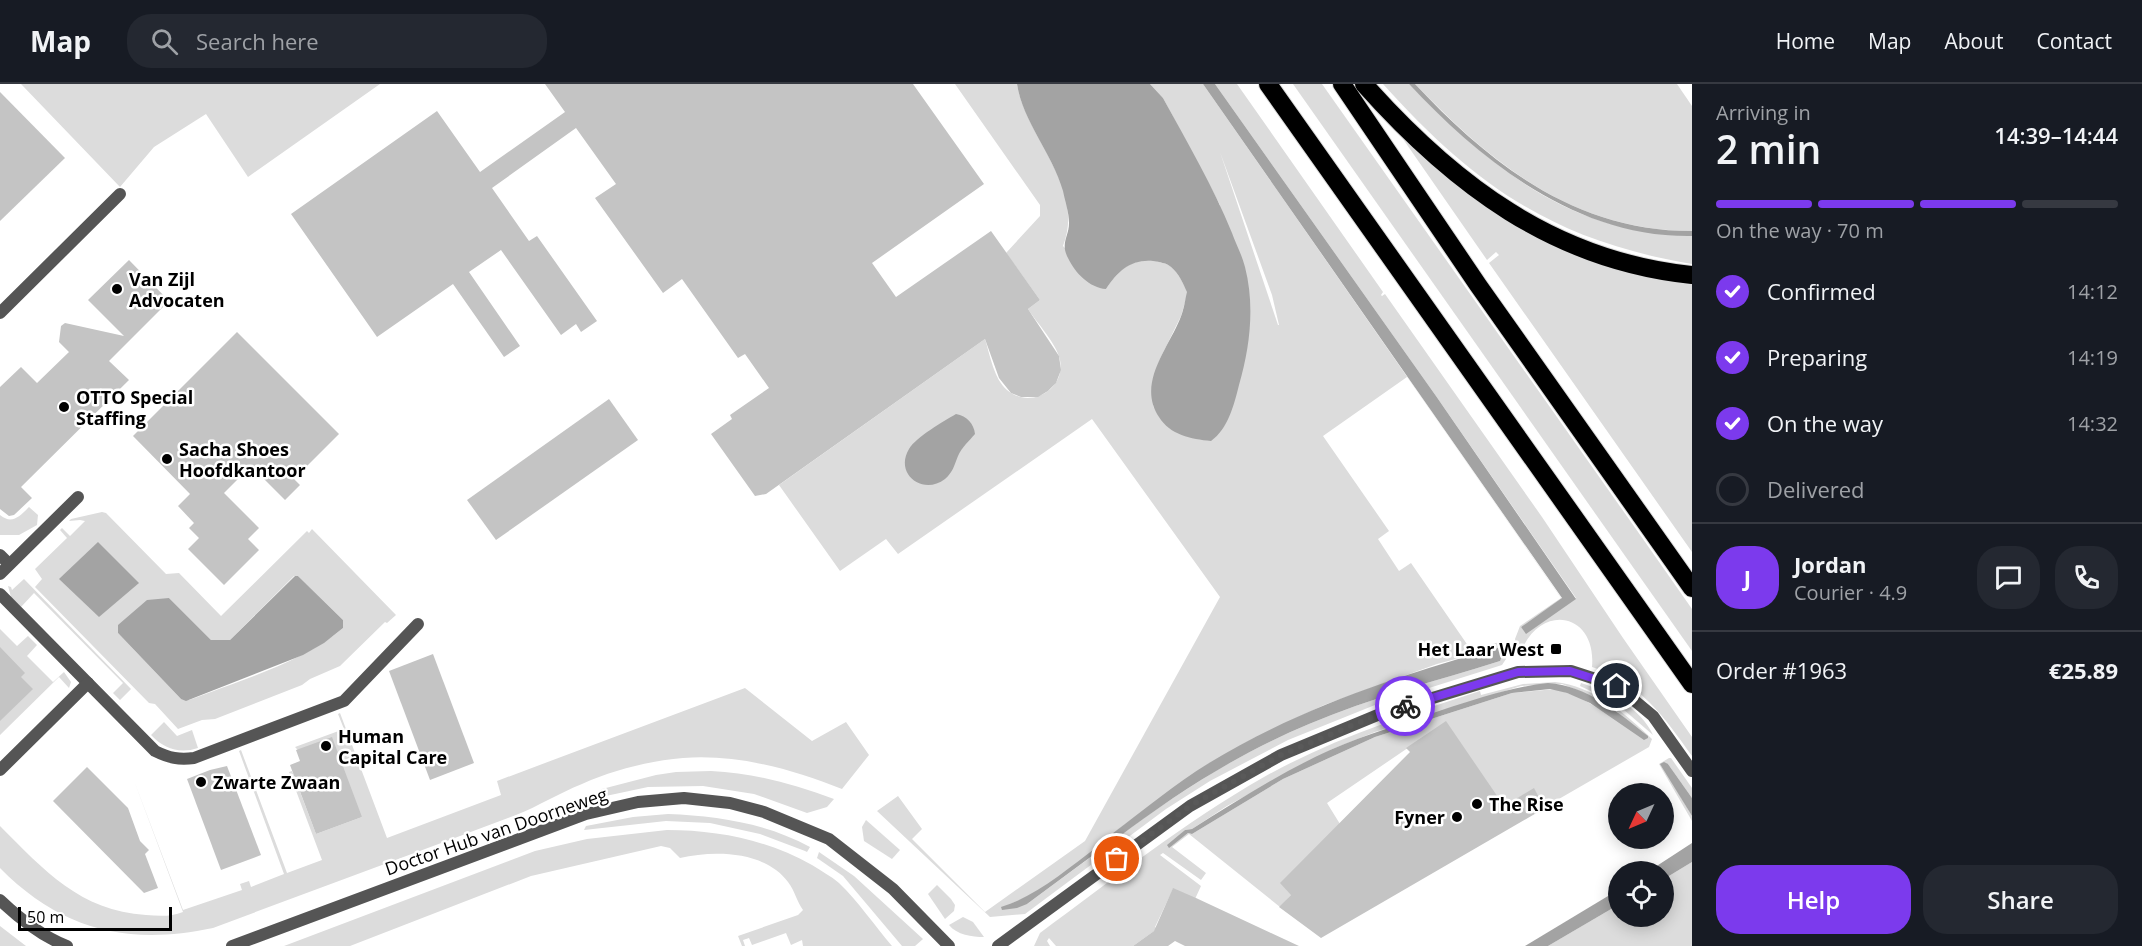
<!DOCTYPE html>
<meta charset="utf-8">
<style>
:root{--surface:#171b24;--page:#242831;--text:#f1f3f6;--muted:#9ea1a6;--line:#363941;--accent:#7c3aed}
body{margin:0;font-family:"Open Sans",sans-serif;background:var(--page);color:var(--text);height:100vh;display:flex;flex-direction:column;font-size:22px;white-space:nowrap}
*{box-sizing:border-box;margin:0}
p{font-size:20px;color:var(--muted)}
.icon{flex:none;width:33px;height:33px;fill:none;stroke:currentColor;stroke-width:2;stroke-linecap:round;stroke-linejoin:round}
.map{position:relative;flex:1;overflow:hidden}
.panel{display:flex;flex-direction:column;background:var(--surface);width:450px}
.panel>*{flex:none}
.needle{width:39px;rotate:226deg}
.buttons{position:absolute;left:1608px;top:699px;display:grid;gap:12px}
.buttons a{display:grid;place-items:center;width:66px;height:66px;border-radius:50%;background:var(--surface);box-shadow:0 3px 15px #0003;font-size:30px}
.scale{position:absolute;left:18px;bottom:15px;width:154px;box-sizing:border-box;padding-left:6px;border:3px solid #000;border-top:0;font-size:16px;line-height:21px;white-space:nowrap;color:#000;-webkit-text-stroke:4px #fff;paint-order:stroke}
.pin{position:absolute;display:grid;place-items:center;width:51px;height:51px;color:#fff;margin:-26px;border:3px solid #fff;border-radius:50%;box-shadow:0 2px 6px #0007}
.courier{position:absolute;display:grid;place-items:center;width:60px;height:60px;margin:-30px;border:4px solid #7c3aed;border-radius:50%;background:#fff;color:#222;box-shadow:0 2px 8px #0007}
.head em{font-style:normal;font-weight:600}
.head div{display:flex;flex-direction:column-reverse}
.head{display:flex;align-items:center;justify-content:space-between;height:102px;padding:0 24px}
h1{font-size:39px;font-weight:600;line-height:45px}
.bar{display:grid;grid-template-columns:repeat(4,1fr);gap:9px 6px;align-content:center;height:72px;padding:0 24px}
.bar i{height:8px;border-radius:4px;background:var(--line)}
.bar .on{background:var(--accent)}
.bar p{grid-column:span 4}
.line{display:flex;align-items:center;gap:15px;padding:0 24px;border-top:2px solid var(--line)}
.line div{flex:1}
.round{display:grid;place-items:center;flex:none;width:63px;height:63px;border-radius:24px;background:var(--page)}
ol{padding:0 24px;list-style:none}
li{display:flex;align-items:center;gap:18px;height:66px}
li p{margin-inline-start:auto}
li .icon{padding:6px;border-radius:50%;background:var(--accent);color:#fff;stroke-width:4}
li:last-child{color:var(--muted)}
li i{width:33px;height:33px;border:3px solid var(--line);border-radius:50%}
.action{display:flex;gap:12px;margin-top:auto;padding:12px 24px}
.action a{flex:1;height:69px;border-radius:24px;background:var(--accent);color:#fff;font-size:24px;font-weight:600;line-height:69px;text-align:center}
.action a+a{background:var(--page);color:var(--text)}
header{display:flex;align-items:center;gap:36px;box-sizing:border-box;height:84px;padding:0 30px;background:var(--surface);border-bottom:2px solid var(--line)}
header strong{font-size:28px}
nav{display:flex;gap:33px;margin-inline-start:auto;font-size:21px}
.search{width:420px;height:54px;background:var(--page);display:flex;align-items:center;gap:15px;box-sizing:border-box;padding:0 21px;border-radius:24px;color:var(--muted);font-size:22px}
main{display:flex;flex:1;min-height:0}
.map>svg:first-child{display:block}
.green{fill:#dcdcdc;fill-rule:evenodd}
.water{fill:#a3a3a3}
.building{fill:#c4c4c4}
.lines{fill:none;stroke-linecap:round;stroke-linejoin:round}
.highway-casing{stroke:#dbdbdb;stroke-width:20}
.street{stroke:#555;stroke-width:12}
.highway{stroke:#000;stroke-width:18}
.done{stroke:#595959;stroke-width:6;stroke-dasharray:0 10.8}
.route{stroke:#7c3aed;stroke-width:8}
.poi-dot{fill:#000;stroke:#fff;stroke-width:2}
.labels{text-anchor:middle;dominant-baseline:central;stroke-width:5;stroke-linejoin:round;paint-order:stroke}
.poi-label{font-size:18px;font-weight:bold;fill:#000;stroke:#fff;text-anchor:start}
.street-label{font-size:18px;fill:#000;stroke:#fff}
</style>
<header>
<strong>Map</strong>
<div class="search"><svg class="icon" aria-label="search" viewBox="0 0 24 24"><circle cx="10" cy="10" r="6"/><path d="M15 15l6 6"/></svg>Search here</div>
<nav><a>Home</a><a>Map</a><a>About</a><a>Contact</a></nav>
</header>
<main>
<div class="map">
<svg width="1692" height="862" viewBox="0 0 1692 862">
<rect width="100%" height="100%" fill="#fff"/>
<g class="green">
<path d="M21,0H380L248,93L206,30L154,63L120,103Z"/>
<path d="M955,0H1017C1026,54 1086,103 1063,162L1106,205C1118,187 1131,174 1153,177C1159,178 1167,179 1171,183C1179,190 1183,199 1188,208L1181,232L1159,277L1153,324L1220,121L1163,14L1150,0H1203L1562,515L1521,543L1526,549L1576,514L1436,312L1215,0H1237L1383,208L1381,211L1382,212L1385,210L1542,433L1623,554L1692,653V672C1665,634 1639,597 1592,583C1597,527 1537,517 1519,573L1515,555L1520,542L1561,514L1407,293L1323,352L1389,447L1378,455L1399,487L1411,479L1471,566L1503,557L1506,575L1502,581L1375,621L1288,656L1210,697L1166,725L1025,830L990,833L877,727L898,712L922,745L912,755L985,828L1085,757L1220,513L1092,335L898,470L886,455L840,487L779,401L985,255C990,271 994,295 1007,306C1030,326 1066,305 1060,276C1057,260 1037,239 1028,225L1040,216L1006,169L1040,132V121ZM1220,68L1272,211L1279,241H1278ZM1501,563L1500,577C1436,597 1370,614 1309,640C1239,669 1177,709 1117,754L1113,749L1208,680L1254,654L1324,621L1437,580ZM1099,767L1027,820H1010L1030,812Z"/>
<path d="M1293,0H1322L1643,455L1692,525V567Z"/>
<path d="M1383,0H1409C1492,84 1568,149 1692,152V180C1554,157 1475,102 1383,0Z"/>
<path d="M1415,0H1677L1692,22V147C1574,147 1493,81 1415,0Z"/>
<path d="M1403,55C1494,138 1568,182 1692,201V468L1489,179L1499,171L1496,168L1487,176Z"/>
<path d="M29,423L38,431L37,441L19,451H0V431C12,441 20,432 29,423Z"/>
<path d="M102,428L106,429L166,490L179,489L221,532L307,447L309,449L312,445L396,531L387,539L385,538L340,582L310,595L302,601L215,635L202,636L178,645L155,620L149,619L35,503L42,495L35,485L67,454L60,446L62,444L70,452L85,437L80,436L69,437L71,435ZM294,492H298L343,536V544C304,578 238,597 189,616L181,615L118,549L169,514L211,556H230Z"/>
<path d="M24,495L131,605L120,616L113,609L123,599L34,509L21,523L11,513L8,502L11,503L12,506Z"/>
<path d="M0,545L17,562L28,552L37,561L27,572L53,598L64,588L71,598L69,604L59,593L0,651Z"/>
<path d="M1555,598C1593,602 1625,629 1652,655L1649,663L1545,723L1534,705L1503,722L1446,638L1327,719L1340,740L1292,810L1280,823L1189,750L1172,763L1206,789L1201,796L1163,769L1160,771L1201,802L1195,815L1173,805L1155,843L1157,845L1133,862H1056L1049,854L1047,857L1050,862H1034L1040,849C1113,795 1185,738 1264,693C1332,655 1406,631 1480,607L1481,611L1523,600ZM1562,600L1587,610L1619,629L1601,626L1579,613L1555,605L1512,609L1375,653L1283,695L1192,750L1188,749L1168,763L1185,746L1192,745L1227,722L1330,666L1375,648L1521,602Z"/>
<path d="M1581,599C1609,608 1641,624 1653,651L1616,619L1580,602Z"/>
<path d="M745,604L812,657L846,638L869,671L842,705C791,685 738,670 683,674C649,677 613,686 582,700C559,709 539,722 516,731C415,769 314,806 213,844C128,862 61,846 0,784V742C44,786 80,827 146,831C159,832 171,833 183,828L133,694L183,826L242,806L240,800L249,797L251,803L284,790L239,667L241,666L287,789L322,776L289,688L292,687L316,750L362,733L295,663L344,645L338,630L340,629L387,754L501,711L497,697Z"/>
<path d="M164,638L177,652L192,646L198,664C180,670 164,665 151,651Z"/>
<path d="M1669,674H1671L1692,704V714L1668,680H1661L1692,732V737L1659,680Z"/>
<path d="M711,687C755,689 793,700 834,715L827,723L807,729L754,710L703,702L648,703L601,713L597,710L602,705L656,691L676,688Z"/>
<path d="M668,730C717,732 766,739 810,763L807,768L805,767L760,750L710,739L666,737L584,746L586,742L633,733Z"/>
<path d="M866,736L900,766L892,775L864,757L862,743Z"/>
<path d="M667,746C718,746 767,756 812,781C821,787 831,792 839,799C858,817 874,841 892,862H803L802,856L791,861L786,849L752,861L749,854L743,856L745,862H742L738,852L798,831L803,826C797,818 795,807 788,798C765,767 715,766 680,774L670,764L661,762L531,792L350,862H284L535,767L587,755Z"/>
<path d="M819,768L854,792L923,855L915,862H902L843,792L817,774Z"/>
<path d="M1692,778V862H1548L1618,821V832H1664V795Z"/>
<path d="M937,801L951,815L955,821L954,827L945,835L928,810Z"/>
<path d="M963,833L973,838L984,853C972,853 957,851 949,841Z"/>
<path d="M0,842L26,862H0Z"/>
</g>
<g class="water">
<path d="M1017,0H1150L1163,14C1187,58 1213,102 1232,149C1236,160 1242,171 1245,183C1255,222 1250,263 1239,301C1234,321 1228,345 1211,357C1191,355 1170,351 1159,333C1137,300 1167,266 1180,235C1184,226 1185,216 1187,208C1183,199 1179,190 1171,183C1167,179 1159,178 1153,177C1131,175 1118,187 1106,205C1090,204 1075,189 1068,174C1060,159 1069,153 1069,139C1069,128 1065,117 1063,107C1052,69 1023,38 1017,0Z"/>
<path d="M1203,0H1215L1436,312L1576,515L1526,550L1521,543L1562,514Z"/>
<path d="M1409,0H1415C1491,81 1576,147 1692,147V152C1578,154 1483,79 1409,0Z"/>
<path d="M956,330C967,332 974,340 975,350C969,357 962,363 958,372C954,382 953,388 945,395C923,412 894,390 909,365C916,353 944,337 956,330Z"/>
<path d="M98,458L139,499L99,533L59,495Z"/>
<path d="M295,492H298L343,536V544L324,559L303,571L186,617L181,615L118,549V541L147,516L169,514L211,556H230Z"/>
<path d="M1501,563L1502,572L1500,577C1436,597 1370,614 1309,640C1239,669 1177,709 1116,755L1113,749C1144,726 1175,700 1209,679C1297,625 1402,590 1501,563Z"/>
<path d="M1548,599C1586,601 1619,629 1648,652V654L1644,656L1590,619L1567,609L1550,605L1512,609L1375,653L1283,695L1192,750L1188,749L1169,764L1167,761L1185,746L1192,745C1236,717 1282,688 1330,666C1367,650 1405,639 1442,626C1477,615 1511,603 1548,599Z"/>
<path d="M1664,678L1668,680L1692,714V732L1660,680Z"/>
<path d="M1692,759V778L1664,795V788L1649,787Z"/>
<path d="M1097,763L1100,766L1027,820L1017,824L1002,826L1001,823C1037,812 1067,785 1097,763Z"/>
<path d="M1618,806V821L1548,862H1525Z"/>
</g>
<g class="building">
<path d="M545,0H913L984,100L872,179L896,213L991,147L1040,216L1028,225L1059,272L1061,286L1056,299L1048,307L1038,313H1021L1011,309L999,294L985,255L766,410L755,412L711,350L732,335L730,331L769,304L745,270L738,274L682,195L663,209L595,114L616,100L576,44L492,104L529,157L537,152L597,237L581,248L576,240L561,251L501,166L469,188L520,262L504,273L453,200L377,253L291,130L437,27L480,88L565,28Z"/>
<path d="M0,8L65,74L0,137Z"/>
<path d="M129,176L169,217L109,277L129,296L21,403L32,414L14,431L9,432L0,425V303L21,283L37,299L69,268L59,258L61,242L65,239L124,252L88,216Z"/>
<path d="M237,248L339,350L294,395L300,401L285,416L251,382L224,409L259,444L248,455L259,466L224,501L188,465L199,454L189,444L194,439L178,422L190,410L133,352Z"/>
<path d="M609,315L638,356L496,456L467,416Z"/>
<path d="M0,563L25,589L21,593L33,605L0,637Z"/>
<path d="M433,570L474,679L430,696L389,587Z"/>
<path d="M1446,637L1504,722L1534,704L1545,724L1321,854L1279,823L1291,811L1280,799L1410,668L1406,664Z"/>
<path d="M332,653L362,733L316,750L290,681L300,677L296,666Z"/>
<path d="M227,682L261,771L221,786L187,695L210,686Z"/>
<path d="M87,683L128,724L140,757L149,766L145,770L158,804L144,809L53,717Z"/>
<path d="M1173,804L1196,814L1299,862H1185L1175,857L1168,862H1133L1154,847Z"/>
</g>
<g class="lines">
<defs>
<g id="highway">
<path d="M1268,0L1692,600"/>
<path d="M1342,0L1478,201L1692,504"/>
<path d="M1364,0C1453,100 1554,177 1692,191"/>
</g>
</defs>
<use href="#highway" class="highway-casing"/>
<g class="street">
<path d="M0,229L120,110"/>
<path d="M0,471L9,480"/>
<path d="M0,490L78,413"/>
<path d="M0,510L155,667C169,674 179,676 194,674L344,617L418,540"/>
<path d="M0,686L88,599"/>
<path d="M0,816C20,835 41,852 67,862"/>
<path d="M232,862L586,730L638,718L684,714L730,719L764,728L829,755L893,805L949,862"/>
<path d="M998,862L1190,722L1281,671L1380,630L1518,588L1571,587L1617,602L1653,632L1692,687"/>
</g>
<use href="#highway" class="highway"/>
</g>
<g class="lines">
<path class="done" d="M1117,775L1190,722L1281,671L1380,630L1405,622"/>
<path class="route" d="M1405,622L1518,588L1570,587L1617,602"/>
</g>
<g class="poi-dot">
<circle cx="117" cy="205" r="6"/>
<circle cx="64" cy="323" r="6"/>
<circle cx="167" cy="375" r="6"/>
<rect x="1550" y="559" width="12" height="12" rx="3"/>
<circle cx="326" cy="662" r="6"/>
<circle cx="201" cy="698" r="6"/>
<circle cx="1477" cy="720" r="6"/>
<circle cx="1457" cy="733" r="6"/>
</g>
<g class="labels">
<g class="poi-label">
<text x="129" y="195">Van Zijl<tspan x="129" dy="21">Advocaten</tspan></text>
<text x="76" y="313">OTTO Special<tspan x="76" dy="21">Staffing</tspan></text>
<text x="179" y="365">Sacha Shoes<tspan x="179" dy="21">Hoofdkantoor</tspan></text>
<text x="1544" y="565" text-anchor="end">Het Laar West</text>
<text x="338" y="652">Human<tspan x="338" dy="21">Capital Care</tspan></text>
<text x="213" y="698">Zwarte Zwaan</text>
<text x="1489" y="720">The Rise</text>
<text x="1445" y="733" text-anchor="end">Fyner</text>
</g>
<g class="street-label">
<text transform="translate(496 747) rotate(-19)">Doctor Hub van Doorneweg</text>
</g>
</g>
</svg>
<div class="buttons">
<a><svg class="needle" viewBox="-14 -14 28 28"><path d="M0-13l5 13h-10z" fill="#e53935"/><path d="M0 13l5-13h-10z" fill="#9ea1a6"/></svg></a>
<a><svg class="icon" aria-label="locate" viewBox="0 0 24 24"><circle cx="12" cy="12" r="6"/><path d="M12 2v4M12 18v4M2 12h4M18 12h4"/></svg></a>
</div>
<div class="scale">50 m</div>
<div class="pin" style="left:1117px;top:775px;background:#ea580c"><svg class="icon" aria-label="bag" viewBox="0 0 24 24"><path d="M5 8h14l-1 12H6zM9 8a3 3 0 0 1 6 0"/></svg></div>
<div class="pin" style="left:1617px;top:602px;background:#1f2937"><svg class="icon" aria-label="home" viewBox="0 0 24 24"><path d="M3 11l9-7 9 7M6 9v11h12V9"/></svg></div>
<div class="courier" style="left:1405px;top:622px"><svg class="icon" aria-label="bike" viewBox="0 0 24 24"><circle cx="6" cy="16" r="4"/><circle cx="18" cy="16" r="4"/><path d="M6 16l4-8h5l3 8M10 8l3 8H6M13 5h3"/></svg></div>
</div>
<section class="panel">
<div class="head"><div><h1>2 min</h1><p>Arriving in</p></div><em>14:39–14:44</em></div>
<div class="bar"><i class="on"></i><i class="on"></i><i class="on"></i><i></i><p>On the way · 70 m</p></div>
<ol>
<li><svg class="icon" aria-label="check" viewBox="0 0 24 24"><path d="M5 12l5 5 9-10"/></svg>Confirmed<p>14:12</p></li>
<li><svg class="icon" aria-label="check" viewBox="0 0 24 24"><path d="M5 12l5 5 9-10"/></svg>Preparing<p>14:19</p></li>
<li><svg class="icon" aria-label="check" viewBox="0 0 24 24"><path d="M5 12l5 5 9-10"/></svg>On the way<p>14:32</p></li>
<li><i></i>Delivered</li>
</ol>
<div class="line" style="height:108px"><b class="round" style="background:var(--accent);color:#fff">J</b><div><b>Jordan</b><p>Courier · 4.9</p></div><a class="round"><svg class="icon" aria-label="chat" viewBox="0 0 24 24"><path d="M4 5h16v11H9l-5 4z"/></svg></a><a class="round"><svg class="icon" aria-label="phone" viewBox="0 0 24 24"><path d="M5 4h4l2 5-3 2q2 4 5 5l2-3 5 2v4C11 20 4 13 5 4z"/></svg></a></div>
<div class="line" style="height:78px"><div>Order #1963</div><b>€25.89</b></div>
<div class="action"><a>Help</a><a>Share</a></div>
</section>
</main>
